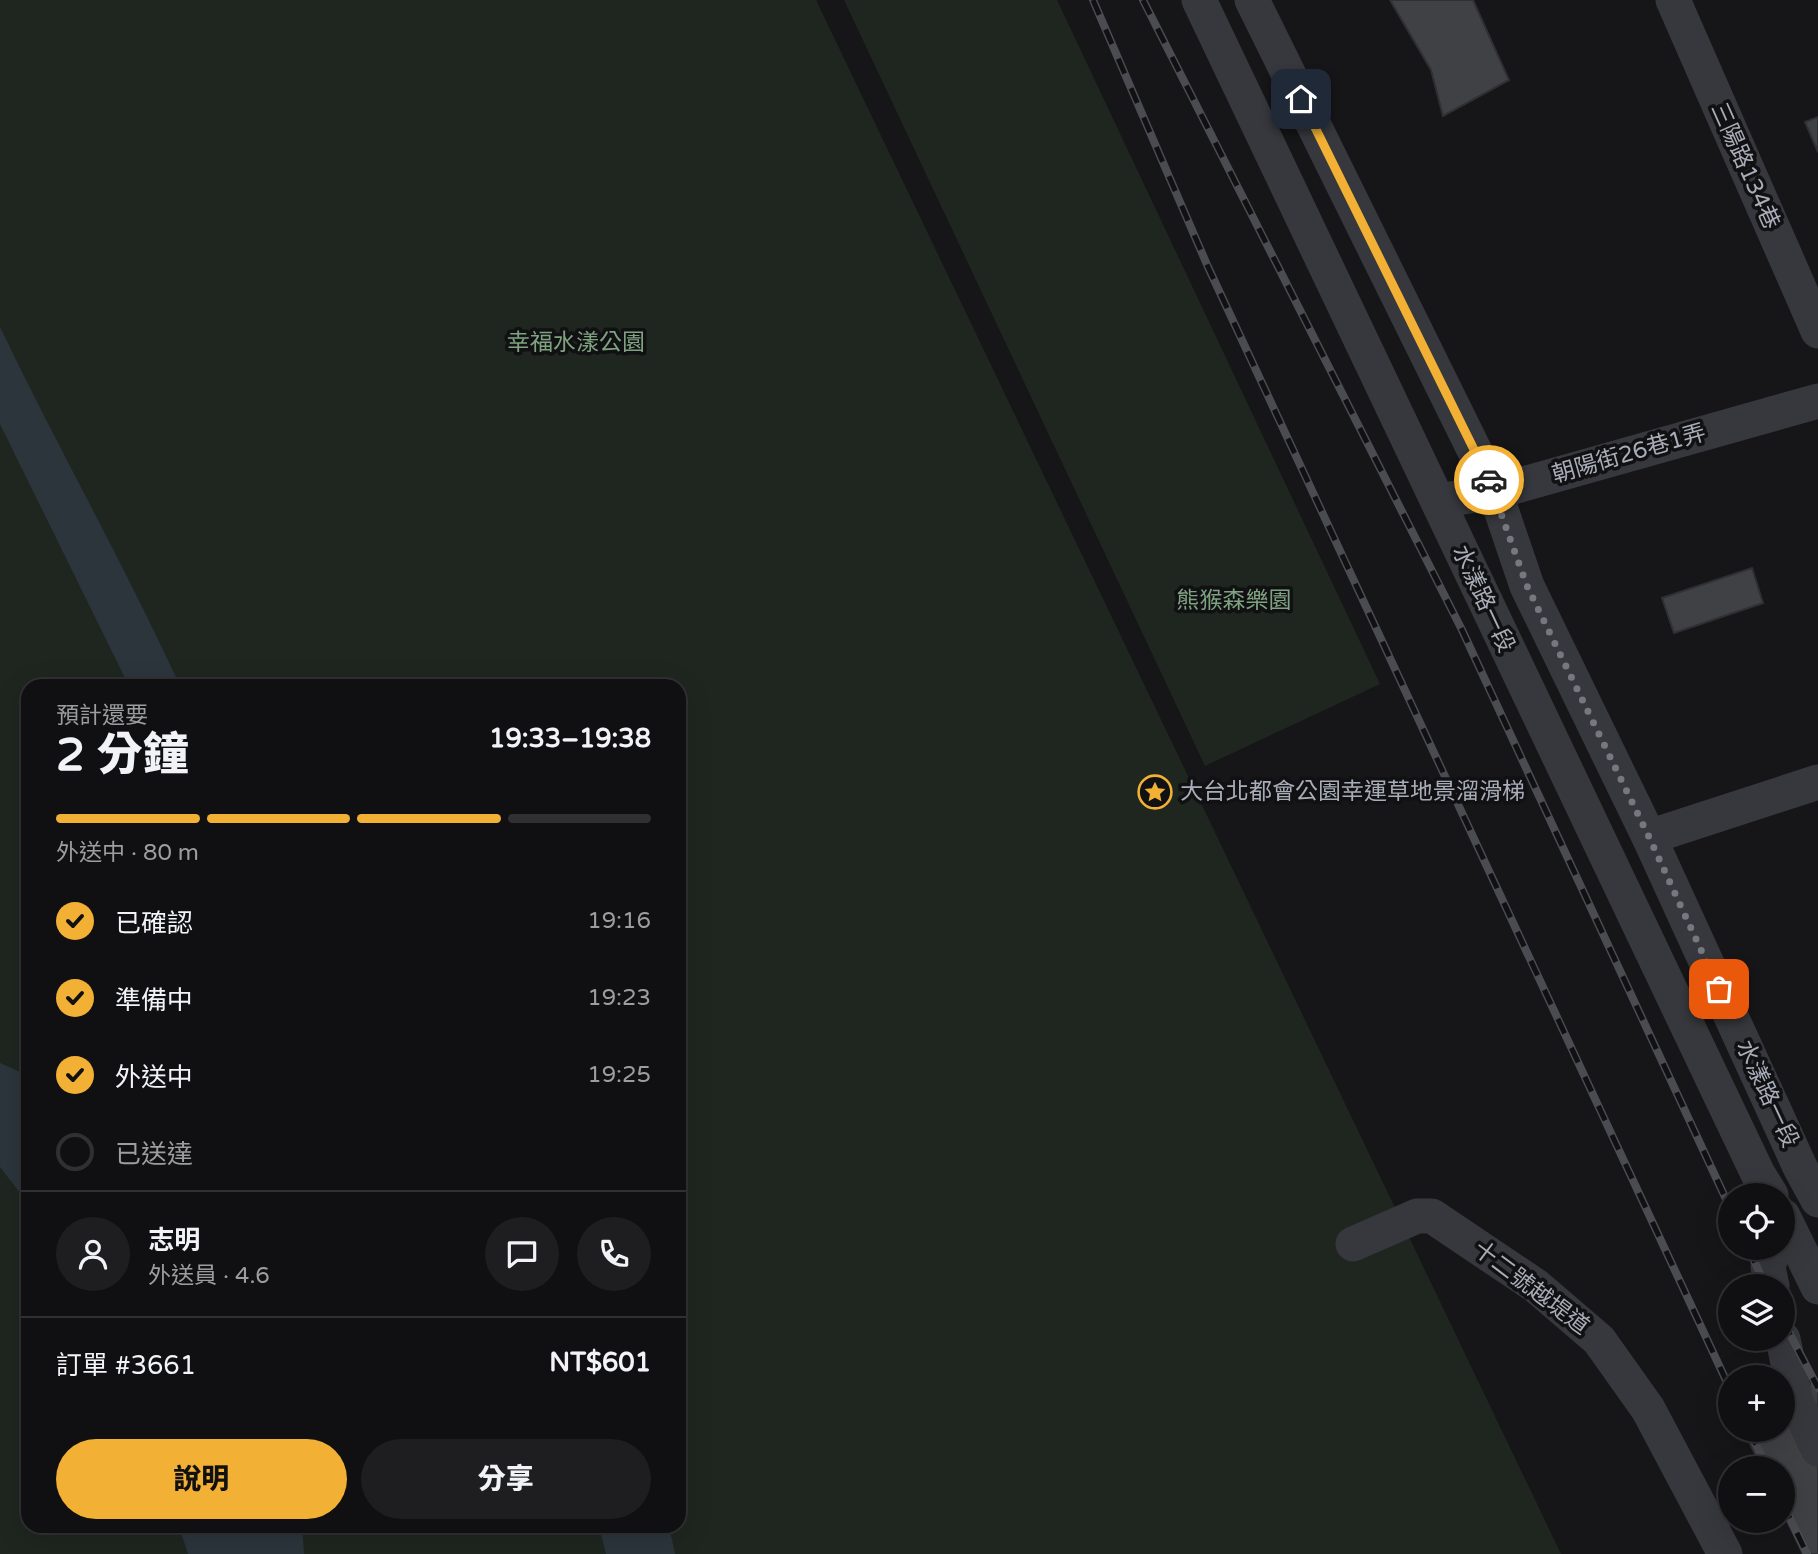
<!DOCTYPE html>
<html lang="zh-TW">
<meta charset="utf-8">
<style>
:root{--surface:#101012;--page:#1e1e20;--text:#f1f3f6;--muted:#9c9d9f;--line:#303032;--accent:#f2b134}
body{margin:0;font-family:"Varela Round","Noto Sans TC",sans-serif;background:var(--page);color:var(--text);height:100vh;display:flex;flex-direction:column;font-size:26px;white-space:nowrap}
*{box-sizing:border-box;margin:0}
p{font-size:23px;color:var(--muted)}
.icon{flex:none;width:38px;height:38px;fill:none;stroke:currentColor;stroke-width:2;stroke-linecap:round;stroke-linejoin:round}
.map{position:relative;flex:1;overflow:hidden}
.details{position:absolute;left:21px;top:679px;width:665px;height:854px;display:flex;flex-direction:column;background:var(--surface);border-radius:21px;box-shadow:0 7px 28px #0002,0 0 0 2px var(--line)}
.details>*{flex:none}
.tools{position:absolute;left:1718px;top:1183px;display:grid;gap:14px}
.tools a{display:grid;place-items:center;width:77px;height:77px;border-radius:50%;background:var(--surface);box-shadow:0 7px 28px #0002,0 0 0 2px var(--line);font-size:35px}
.pin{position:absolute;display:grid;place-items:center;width:60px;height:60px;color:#fff;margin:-30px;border-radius:14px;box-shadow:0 4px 10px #0006}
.courier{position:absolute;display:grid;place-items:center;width:70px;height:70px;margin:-35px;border:5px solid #f2b134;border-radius:50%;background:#fff;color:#222;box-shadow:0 2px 9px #0007}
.summary em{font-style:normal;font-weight:800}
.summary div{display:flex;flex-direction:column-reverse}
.summary{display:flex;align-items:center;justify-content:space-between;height:119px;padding:0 35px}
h1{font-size:46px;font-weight:800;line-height:52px}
.bar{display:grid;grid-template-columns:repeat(4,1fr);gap:10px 7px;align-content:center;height:84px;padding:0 35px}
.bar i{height:9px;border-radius:5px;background:var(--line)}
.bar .on{background:var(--accent)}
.bar p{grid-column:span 4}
.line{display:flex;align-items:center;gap:18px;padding:0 35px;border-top:2px solid var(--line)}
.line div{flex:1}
.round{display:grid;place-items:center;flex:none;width:74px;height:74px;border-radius:37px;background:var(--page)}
ol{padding:0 35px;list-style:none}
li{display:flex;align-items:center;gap:21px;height:77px}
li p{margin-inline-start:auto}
li .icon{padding:7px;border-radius:50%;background:var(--accent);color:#111;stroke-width:4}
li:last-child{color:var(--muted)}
li i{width:38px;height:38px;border:4px solid var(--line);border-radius:50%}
.action{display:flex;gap:14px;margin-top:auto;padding:14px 35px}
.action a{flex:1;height:80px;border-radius:42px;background:var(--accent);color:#111;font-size:28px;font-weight:800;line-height:80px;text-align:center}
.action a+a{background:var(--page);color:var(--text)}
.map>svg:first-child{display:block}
.green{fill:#1e261f;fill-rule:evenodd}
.water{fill:#2c353c}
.building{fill:#404145;stroke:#303034;stroke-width:2}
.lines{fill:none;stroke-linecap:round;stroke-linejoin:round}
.minor{stroke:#37383d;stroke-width:35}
.rail-casing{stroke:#4a4c52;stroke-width:8}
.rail{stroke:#111113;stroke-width:5;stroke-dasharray:16;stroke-linecap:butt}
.done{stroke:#757880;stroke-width:7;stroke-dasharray:0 12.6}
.route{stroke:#f2b134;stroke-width:9}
.labels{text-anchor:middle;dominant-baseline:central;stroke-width:7;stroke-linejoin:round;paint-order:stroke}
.street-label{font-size:23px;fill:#a8adb8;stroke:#111113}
.park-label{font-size:23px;fill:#7fa381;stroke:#111113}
.poi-label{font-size:23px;fill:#a8adb8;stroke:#111113;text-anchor:start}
</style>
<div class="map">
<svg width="1818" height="1554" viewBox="0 0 1818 1554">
<rect width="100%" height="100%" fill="#161618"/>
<g class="green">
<path d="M0,0H816L1561,1554H0ZM28,686H679V1526H28Z"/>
<path d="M844,0H1057L1380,684L1205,766Z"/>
</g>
<g class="water">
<path d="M0,327C58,448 124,564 180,686H129L0,424Z"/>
<path d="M0,1063L20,1072L28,1079V1203L0,1167Z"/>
<path d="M179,1526H302L304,1554H188Z"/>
<path d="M599,1526H669L675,1554H606Z"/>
</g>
<g class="building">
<path d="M1390,0H1473L1509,80L1443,116L1431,70Z"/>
<path d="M1818,117V152L1805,122Z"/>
<path d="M1752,568L1763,603L1674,633L1662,598Z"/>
<path d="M1818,1380V1554H1803L1783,1513V1468H1762L1743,1430H1783V1397Z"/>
</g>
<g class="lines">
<g class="minor">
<path d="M1199,0C1386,391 1571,783 1758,1174L1771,1195"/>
<path d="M1252,0L1495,492L1527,586L1649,837L1800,1167L1818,1200"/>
<path d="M1673,0L1818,331"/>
<path d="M1438,501L1495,492L1818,401"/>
<path d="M1649,837L1818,782"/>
<path d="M1783,1216L1818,1287"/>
<path d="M1353,1244L1417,1216H1432L1536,1286L1599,1340L1648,1409L1725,1554"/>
<path d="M1772,1286L1768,1267L1774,1248"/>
<path d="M1783,1339L1796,1402L1818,1449"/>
</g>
<defs>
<g id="rail">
<path d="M1093,0L1208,267L1731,1391"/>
<path d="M1143,0L1462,630L1731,1210"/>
<path d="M1748,1248L1766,1286"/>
<path d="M1783,1321L1818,1388"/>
<path d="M1749,1430L1767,1468"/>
<path d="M1783,1504L1807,1554"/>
</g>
</defs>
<use href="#rail" class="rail-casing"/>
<use href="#rail" class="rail"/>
</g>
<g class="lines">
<path class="done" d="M1489,480L1527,586L1649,837L1719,989"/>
<path class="route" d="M1301,99L1489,480"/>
</g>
<defs>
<symbol id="sight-ring" viewBox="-11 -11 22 22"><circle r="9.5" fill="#111113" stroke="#f2b134" stroke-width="1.5"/><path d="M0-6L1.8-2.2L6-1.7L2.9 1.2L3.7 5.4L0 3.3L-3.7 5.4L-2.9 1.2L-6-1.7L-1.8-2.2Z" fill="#f2b134"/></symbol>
</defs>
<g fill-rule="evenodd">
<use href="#sight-ring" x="1136" y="773" width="38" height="38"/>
</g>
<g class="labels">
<g class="street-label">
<text transform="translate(1745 166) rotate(66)">三陽路134巷</text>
<text transform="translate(1629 454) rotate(-16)">朝陽街26巷1弄</text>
<text transform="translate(1483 599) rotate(65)">水漾路一段</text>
<text transform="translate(1767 1094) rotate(65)">水漾路一段</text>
<text transform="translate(1531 1288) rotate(37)">十二號越堤道</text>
</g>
<g class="park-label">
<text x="576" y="343">幸福水漾公園</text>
<text x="1234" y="601">熊猴森樂園</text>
</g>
<g class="poi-label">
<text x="1180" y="792">大台北都會公園幸運草地景溜滑梯</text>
</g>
</g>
</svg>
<div class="tools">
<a><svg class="icon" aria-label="locate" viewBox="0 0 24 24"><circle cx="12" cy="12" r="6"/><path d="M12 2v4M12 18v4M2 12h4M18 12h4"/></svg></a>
<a><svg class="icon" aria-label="layers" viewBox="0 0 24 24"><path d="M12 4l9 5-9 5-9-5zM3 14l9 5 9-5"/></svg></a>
<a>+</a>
<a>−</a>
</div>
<div class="pin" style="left:1719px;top:989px;background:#ea580c"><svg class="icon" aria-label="bag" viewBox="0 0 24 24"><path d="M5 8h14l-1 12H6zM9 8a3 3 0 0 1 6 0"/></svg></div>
<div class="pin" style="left:1301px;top:99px;background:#1f2937"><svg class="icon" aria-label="home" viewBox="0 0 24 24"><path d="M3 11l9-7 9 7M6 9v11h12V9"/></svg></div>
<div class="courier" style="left:1489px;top:480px"><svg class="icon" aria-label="car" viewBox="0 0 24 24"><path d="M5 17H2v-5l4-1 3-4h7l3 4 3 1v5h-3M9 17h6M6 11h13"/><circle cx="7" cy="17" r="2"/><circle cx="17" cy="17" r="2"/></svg></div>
<section class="details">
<div class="summary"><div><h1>2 分鐘</h1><p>預計還要</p></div><em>19:33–19:38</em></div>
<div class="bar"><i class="on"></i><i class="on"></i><i class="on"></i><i></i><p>外送中 · 80 m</p></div>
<ol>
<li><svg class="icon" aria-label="check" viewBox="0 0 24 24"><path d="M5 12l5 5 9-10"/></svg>已確認<p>19:16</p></li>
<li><svg class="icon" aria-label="check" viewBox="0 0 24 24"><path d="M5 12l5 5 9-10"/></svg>準備中<p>19:23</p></li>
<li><svg class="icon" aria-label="check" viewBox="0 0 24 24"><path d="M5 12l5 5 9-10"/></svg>外送中<p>19:25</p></li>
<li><i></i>已送達</li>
</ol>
<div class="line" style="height:126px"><a class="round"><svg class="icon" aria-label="person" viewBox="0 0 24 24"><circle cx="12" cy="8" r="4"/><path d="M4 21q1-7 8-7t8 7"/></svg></a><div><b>志明</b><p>外送員 · 4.6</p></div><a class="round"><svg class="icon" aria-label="chat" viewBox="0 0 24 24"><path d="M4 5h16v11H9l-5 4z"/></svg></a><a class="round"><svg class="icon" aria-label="phone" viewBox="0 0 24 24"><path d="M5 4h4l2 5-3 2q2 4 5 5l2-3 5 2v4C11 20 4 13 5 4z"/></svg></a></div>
<div class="line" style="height:91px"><div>訂單 #3661</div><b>NT$601</b></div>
<div class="action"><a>說明</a><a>分享</a></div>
</section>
</div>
